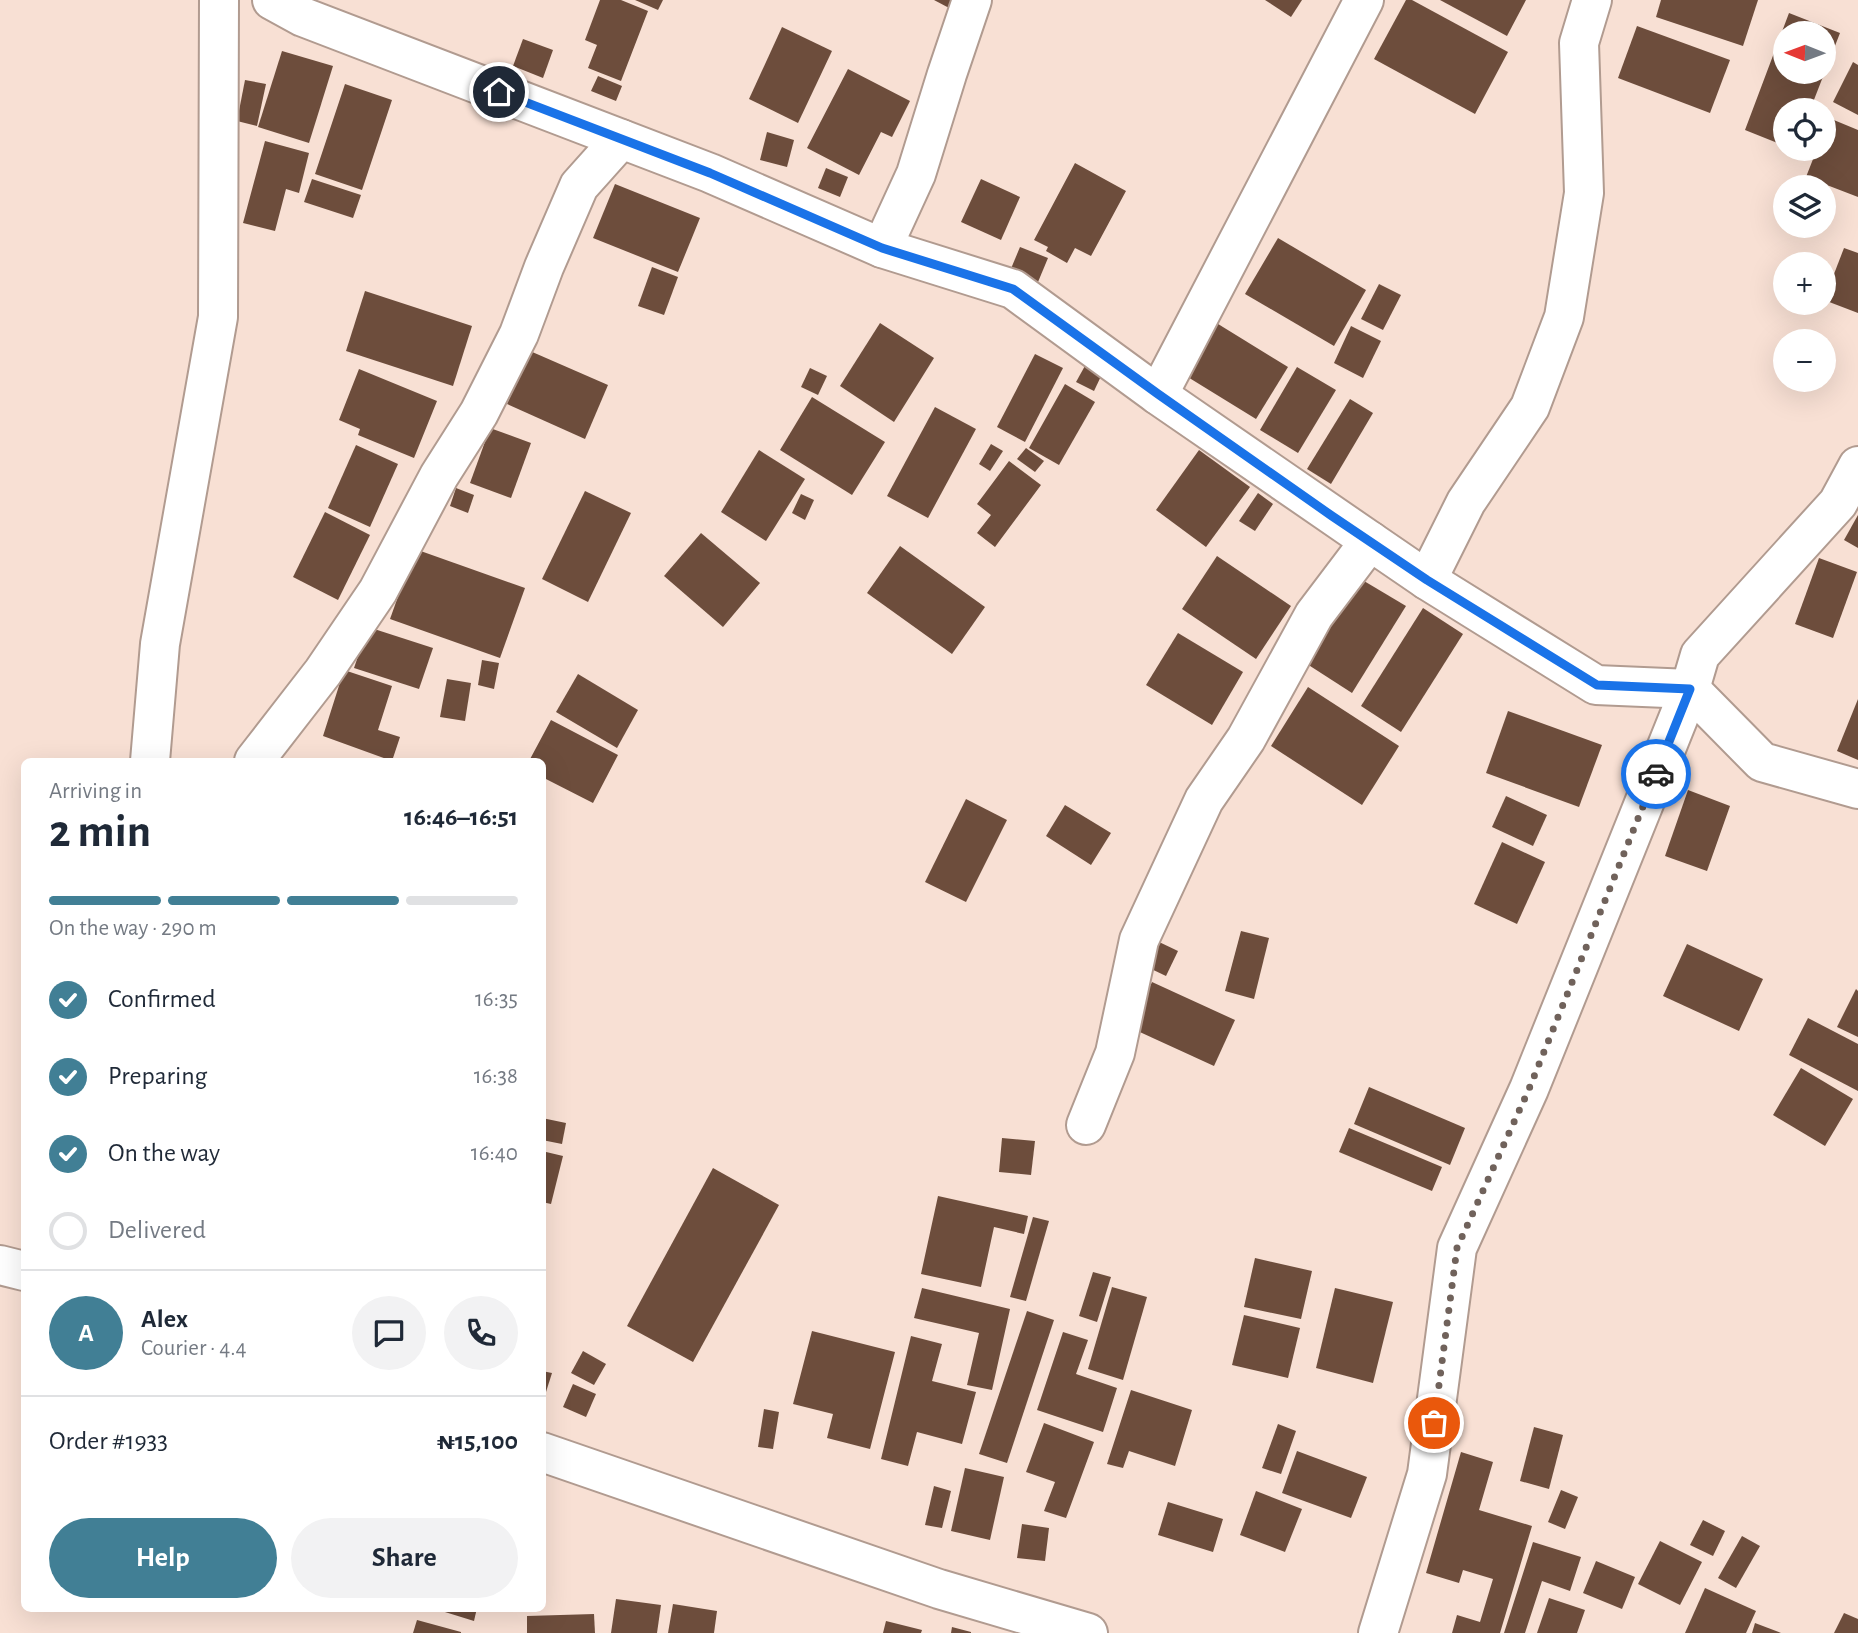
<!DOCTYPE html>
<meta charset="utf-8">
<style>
:root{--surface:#fff;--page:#f2f2f3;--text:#1f2937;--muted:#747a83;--line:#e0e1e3;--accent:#417f95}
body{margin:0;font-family:"Alegreya Sans",sans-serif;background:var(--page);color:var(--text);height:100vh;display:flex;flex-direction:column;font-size:26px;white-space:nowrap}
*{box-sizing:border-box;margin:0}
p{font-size:23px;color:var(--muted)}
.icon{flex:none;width:38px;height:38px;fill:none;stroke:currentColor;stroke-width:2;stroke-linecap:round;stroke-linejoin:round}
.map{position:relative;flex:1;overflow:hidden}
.sheet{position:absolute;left:21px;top:758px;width:525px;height:854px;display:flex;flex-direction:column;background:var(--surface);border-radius:10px;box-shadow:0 7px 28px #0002}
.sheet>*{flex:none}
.needle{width:46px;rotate:271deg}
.fabs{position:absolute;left:1773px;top:21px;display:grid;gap:14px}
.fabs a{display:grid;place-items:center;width:63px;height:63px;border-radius:50%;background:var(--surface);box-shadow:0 7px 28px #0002;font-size:35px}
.pin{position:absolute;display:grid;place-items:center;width:60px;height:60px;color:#fff;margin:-30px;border:4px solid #fff;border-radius:50%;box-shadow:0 2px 7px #0007}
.courier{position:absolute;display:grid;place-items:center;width:70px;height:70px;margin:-35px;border:5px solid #1a73e8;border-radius:50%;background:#fff;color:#222;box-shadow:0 2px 9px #0007}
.head em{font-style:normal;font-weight:700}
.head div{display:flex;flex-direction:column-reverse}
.head{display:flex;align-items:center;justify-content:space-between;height:119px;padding:0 28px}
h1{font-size:46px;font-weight:700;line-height:52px}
.bar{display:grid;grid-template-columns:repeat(4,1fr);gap:10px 7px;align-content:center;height:84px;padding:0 28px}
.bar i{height:9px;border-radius:5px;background:var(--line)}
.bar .active{background:var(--accent)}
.bar p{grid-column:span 4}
.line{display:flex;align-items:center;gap:18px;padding:0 28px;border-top:2px solid var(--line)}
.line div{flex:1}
.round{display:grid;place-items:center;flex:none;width:74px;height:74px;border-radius:37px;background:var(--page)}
ol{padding:0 28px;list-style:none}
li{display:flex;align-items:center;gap:21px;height:77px}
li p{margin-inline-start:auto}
li .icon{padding:7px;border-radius:50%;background:var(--accent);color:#fff;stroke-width:4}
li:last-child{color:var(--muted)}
li i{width:38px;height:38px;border:4px solid var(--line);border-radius:50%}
.action{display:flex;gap:14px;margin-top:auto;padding:14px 28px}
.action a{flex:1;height:80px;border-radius:42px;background:var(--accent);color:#fff;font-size:28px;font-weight:700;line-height:80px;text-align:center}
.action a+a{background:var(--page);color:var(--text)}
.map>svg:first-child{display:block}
.building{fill:#6d4d3c;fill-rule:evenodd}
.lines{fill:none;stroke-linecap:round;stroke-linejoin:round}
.minor-casing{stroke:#b19b90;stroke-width:42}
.minor{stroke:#fff;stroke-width:38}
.done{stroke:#70625b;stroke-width:7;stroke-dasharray:0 12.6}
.route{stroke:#1a73e8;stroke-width:9}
</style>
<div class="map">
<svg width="1858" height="1633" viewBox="0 0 1858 1633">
<rect width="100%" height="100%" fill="#f8e0d4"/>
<g class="building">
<path d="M600,0H621L648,11L621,81L588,68L597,45L585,40Z"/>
<path d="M635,0H663L658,10Z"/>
<path d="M934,0H956L951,9Z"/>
<path d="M1265,0H1302L1291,17Z"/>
<path d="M1406,0H1412L1508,52L1475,114L1374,59Z"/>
<path d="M1440,0H1526L1507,36Z"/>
<path d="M1661,0H1758L1743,46L1656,17Z"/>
<path d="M1789,13L1840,33L1810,110H1785V146L1745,130ZM1785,33H1824V72H1785Z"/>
<path d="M1637,26L1730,60L1710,113L1618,78Z"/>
<path d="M782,27L832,51L798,123L749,99Z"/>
<path d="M523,39L553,50L543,78L513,66Z"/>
<path d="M282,51L333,66L309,143L258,127Z"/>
<path d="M1853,62L1858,65V115L1833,102Z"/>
<path d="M848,69L910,101L892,137L881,132L859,175L807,148Z"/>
<path d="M598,76L622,86L616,101L591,91Z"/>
<path d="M245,80L266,84L257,126L237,121Z"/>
<path d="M345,84L392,100L362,190L315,174Z"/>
<path d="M1829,118L1858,130V197L1806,177L1817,149H1824V132Z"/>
<path d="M767,132L794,140L787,167L760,160Z"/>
<path d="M265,141L309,153L299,193L286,189L275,231L243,223Z"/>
<path d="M1075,163L1126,191L1091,256L1075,248L1067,263L1046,251L1048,247L1034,240Z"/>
<path d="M826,168L848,177L840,197L818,188Z"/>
<path d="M312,179L361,195L353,218L304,202Z"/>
<path d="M981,179L1020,197L1001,240L961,222Z"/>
<path d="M615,184L700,218L678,272L593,238Z"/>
<path d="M1278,238L1366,290L1334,346L1245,294Z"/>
<path d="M1020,247L1048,258L1038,282L1010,271Z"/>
<path d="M1844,248L1858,253V313L1824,300Z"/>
<path d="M652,267L678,277L664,315L638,306Z"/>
<path d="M1379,284L1401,295L1383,330L1361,319Z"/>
<path d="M365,291L472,326L453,386L346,351Z"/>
<path d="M1210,319L1288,367L1256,419L1178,371Z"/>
<path d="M880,323L934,358L894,422L840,386Z"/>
<path d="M1351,326L1381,341L1363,378L1334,363Z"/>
<path d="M530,351L608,385L585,439L507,404Z"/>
<path d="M1035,354L1063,368L1025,442L997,427Z"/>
<path d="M1086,364L1103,372L1094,391L1076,382Z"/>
<path d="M1297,367L1336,390L1298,453L1260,430Z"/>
<path d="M810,368L827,376L818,395L801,387Z"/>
<path d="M359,369L437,401L414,458L358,435L360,429L339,420Z"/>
<path d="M1065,384L1095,402L1059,465L1029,448Z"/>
<path d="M812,397L885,442L852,495L780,450Z"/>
<path d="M1350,399L1373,413L1331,484L1307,469Z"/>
<path d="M935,407L976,429L928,518L887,496Z"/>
<path d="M490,428L531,443L511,498L470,483Z"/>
<path d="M991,444L1003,451L990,471L979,464Z"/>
<path d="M356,445L398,464L370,527L328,508Z"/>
<path d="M1026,448L1044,461L1035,472L1017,459Z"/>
<path d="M759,450L805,479L766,541L721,512Z"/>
<path d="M1199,450L1250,487L1206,547L1156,510Z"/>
<path d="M1009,461L1041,485L995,547L977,533L991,515L977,504Z"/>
<path d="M456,488L474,495L468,513L450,506Z"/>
<path d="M585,491L631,513L588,602L542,579Z"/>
<path d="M1258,493L1273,504L1255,531L1239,521Z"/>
<path d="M801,494L814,500L805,520L792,513Z"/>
<path d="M325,512L370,535L338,600L293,577Z"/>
<path d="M1858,515V548L1844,540Z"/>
<path d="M701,533L760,583L723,627L664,576Z"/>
<path d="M900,546L985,607L952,654L867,593Z"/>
<path d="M415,549L525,588L500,658L390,619Z"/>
<path d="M1217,556L1291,606L1256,659L1182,609Z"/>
<path d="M1819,558L1857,572L1833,638L1795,624Z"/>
<path d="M1359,578L1406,606L1352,693L1307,664Z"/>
<path d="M1423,608L1463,634L1401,732L1361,706Z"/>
<path d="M368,627L433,648L419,689L354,668Z"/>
<path d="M1178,633L1243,672L1212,725L1146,685Z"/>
<path d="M482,660L499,663L494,689L478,685Z"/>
<path d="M344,670L392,686L378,730L400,737L392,761L323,736Z"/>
<path d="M578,674L638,710L617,748L556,712Z"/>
<path d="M447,679L471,683L465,721L440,717Z"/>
<path d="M1308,687L1399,746L1362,805L1271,746Z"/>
<path d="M1858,699V760L1837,751Z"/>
<path d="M1508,711L1602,745L1579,807L1486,773Z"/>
<path d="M551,720L618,755L593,803L542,777V761H529Z"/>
<path d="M1688,790L1730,806L1707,871L1665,856Z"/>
<path d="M1506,796L1547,815L1533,846L1492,827Z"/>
<path d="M966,799L1007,820L966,902L925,882Z"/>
<path d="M1065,805L1111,833L1091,865L1046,836Z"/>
<path d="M1502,842L1545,862L1517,924L1474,904Z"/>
<path d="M1241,931L1269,938L1254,999L1225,991Z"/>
<path d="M1157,941L1178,951L1166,976L1145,966Z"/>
<path d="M1687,944L1763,979L1739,1031L1663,996Z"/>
<path d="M1152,982L1235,1020L1214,1066L1131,1028Z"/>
<path d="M1856,989L1858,991V1037L1837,1027Z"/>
<path d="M1808,1018L1858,1044V1091L1789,1055Z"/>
<path d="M1801,1068L1853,1099L1825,1146L1773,1115Z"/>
<path d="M1369,1087L1465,1128L1450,1165L1354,1124Z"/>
<path d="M542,1118L566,1123L562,1144L542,1140Z"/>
<path d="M1349,1128L1442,1167L1432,1191L1339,1152Z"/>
<path d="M1002,1138L1035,1141L1031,1175L999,1172Z"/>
<path d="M542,1151L563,1156L551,1204L542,1202Z"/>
<path d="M713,1168L779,1205L693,1362L627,1326Z"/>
<path d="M938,1196L1028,1216L1024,1234L994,1227L981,1287L921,1274Z"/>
<path d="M1033,1217L1049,1221L1026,1301L1010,1297Z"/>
<path d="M1255,1258L1312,1271L1301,1319L1244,1307Z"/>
<path d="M1093,1272L1111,1277L1097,1322L1079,1316Z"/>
<path d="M1112,1287L1147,1297L1123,1380L1088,1369Z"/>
<path d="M922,1288L1010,1309L992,1390L967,1385L979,1333L914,1318Z"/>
<path d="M1335,1288L1393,1302L1373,1383L1316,1368Z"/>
<path d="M1027,1311L1054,1320L1007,1463L979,1454Z"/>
<path d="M1244,1315L1300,1328L1288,1378L1232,1365Z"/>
<path d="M812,1331L895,1352L870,1449L827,1438L833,1414L793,1404Z"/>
<path d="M1063,1332L1088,1340L1076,1374L1117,1388L1103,1432L1037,1410Z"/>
<path d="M911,1336L942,1344L932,1381L976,1392L962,1444L917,1432L908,1466L881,1459Z"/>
<path d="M583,1351L606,1364L594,1385L571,1373Z"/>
<path d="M542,1371L552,1373L546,1392L542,1391Z"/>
<path d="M573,1384L596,1394L586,1417L563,1407Z"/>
<path d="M1131,1390L1192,1410L1175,1466L1129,1451L1123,1468L1107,1464Z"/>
<path d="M764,1409L779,1412L773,1449L758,1447Z"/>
<path d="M1044,1423L1094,1442L1066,1518L1044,1511L1055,1482L1026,1472Z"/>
<path d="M1278,1424L1296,1431L1281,1474L1262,1468Z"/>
<path d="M1534,1427L1563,1435L1549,1489L1520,1481Z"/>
<path d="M1297,1451L1367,1477L1351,1518L1282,1493Z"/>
<path d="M1461,1452L1493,1462L1479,1510L1532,1526L1500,1633H1452L1457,1615L1480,1622L1493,1579L1463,1570L1459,1583L1426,1573Z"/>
<path d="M965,1468L1004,1477L990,1540L951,1531Z"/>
<path d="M934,1486L951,1491L942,1528L925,1525Z"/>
<path d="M1561,1490L1578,1497L1565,1529L1548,1522Z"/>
<path d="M1256,1491L1302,1509L1285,1552L1240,1535Z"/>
<path d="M1168,1502L1223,1519L1213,1552L1158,1535Z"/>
<path d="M1703,1520L1725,1531L1713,1556L1690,1545Z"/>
<path d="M1022,1524L1049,1528L1045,1561L1017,1558Z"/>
<path d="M1742,1536L1760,1546L1736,1588L1718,1578Z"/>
<path d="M1660,1541L1702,1562L1680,1605L1638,1584Z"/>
<path d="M1533,1542L1581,1557L1570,1591L1542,1581L1525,1633H1504Z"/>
<path d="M1596,1561L1635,1577L1622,1609L1583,1593Z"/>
<path d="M1705,1588L1756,1611L1746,1633H1685Z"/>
<path d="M1549,1598L1585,1610L1577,1633H1537Z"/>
<path d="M616,1599L661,1605L657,1633H611Z"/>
<path d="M673,1604L717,1611L714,1633H668Z"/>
<path d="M432,1608H477L474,1621Z"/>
<path d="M1844,1613L1858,1619V1633H1834Z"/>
<path d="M594,1614L595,1633H527V1616Z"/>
<path d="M417,1620L461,1632V1633H413Z"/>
<path d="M886,1621L922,1630L921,1633H883Z"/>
<path d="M1755,1623L1781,1633H1752Z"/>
<path d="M952,1627L971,1632V1633H951Z"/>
</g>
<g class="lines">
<defs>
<g id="minor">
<path d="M272,0L303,17L710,173L882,248L1013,289L1158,395L1370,541L1427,580L1596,685L1690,689L1762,762L1858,789"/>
<path d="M882,248L916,174L947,74L972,0"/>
<path d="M1158,395L1364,0"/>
<path d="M1427,580L1466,502L1530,407L1564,317L1584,193L1579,43L1592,0"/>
<path d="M150,761L160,644L218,317L219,0"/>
<path d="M254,761L323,672L378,591L439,476L479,413L519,334L544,267L579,186L621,139"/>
<path d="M1086,1125L1115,1053L1139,940L1204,800L1246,739L1314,615L1370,541"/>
<path d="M0,1265L24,1271"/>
<path d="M542,1452L939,1589L1088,1633"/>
<path d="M1378,1633L1427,1474L1457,1248L1529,1089L1690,689L1700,655L1838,503L1858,466"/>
</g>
</defs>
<use href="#minor" class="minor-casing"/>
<use href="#minor" class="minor"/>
</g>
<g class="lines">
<path class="done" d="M1434,1423L1457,1248L1529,1089L1656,774"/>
<path class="route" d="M499,92L710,173L882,248L1013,289L1158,394L1332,516L1427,580L1597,685L1690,689L1656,774"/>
</g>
</svg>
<div class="fabs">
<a><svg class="needle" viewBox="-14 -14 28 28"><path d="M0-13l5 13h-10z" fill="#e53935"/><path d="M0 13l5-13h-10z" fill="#747a83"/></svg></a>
<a><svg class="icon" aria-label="locate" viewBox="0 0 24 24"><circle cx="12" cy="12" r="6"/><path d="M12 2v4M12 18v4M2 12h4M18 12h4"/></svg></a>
<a><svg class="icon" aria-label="layers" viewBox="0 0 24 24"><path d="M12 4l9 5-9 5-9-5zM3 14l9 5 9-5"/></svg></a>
<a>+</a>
<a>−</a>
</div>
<div class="pin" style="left:1434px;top:1423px;background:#ea580c"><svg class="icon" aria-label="bag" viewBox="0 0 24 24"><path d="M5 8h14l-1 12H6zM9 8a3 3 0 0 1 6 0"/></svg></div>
<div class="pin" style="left:499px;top:92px;background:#1f2937"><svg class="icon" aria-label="home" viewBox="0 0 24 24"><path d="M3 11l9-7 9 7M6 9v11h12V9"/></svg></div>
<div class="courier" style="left:1656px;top:774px"><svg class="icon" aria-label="car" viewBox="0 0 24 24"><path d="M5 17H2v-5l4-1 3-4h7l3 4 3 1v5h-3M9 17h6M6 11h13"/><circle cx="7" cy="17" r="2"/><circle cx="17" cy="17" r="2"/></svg></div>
<section class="sheet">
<div class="head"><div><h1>2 min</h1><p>Arriving in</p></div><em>16:46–16:51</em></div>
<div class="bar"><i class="active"></i><i class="active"></i><i class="active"></i><i></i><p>On the way · 290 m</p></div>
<ol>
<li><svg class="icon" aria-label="check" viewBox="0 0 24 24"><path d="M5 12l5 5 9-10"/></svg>Confirmed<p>16:35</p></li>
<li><svg class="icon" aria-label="check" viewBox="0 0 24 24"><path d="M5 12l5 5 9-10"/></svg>Preparing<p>16:38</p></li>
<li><svg class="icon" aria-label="check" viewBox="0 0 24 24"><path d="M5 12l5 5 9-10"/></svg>On the way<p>16:40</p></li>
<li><i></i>Delivered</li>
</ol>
<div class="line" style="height:126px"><b class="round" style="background:var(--accent);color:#fff">A</b><div><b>Alex</b><p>Courier · 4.4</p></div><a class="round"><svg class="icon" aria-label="chat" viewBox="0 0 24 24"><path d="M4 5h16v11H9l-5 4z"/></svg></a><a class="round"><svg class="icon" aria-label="phone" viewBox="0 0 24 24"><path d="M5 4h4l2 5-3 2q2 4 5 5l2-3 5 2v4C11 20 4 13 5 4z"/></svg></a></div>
<div class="line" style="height:91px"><div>Order #1933</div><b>₦15,100</b></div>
<div class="action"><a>Help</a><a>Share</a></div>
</section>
</div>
